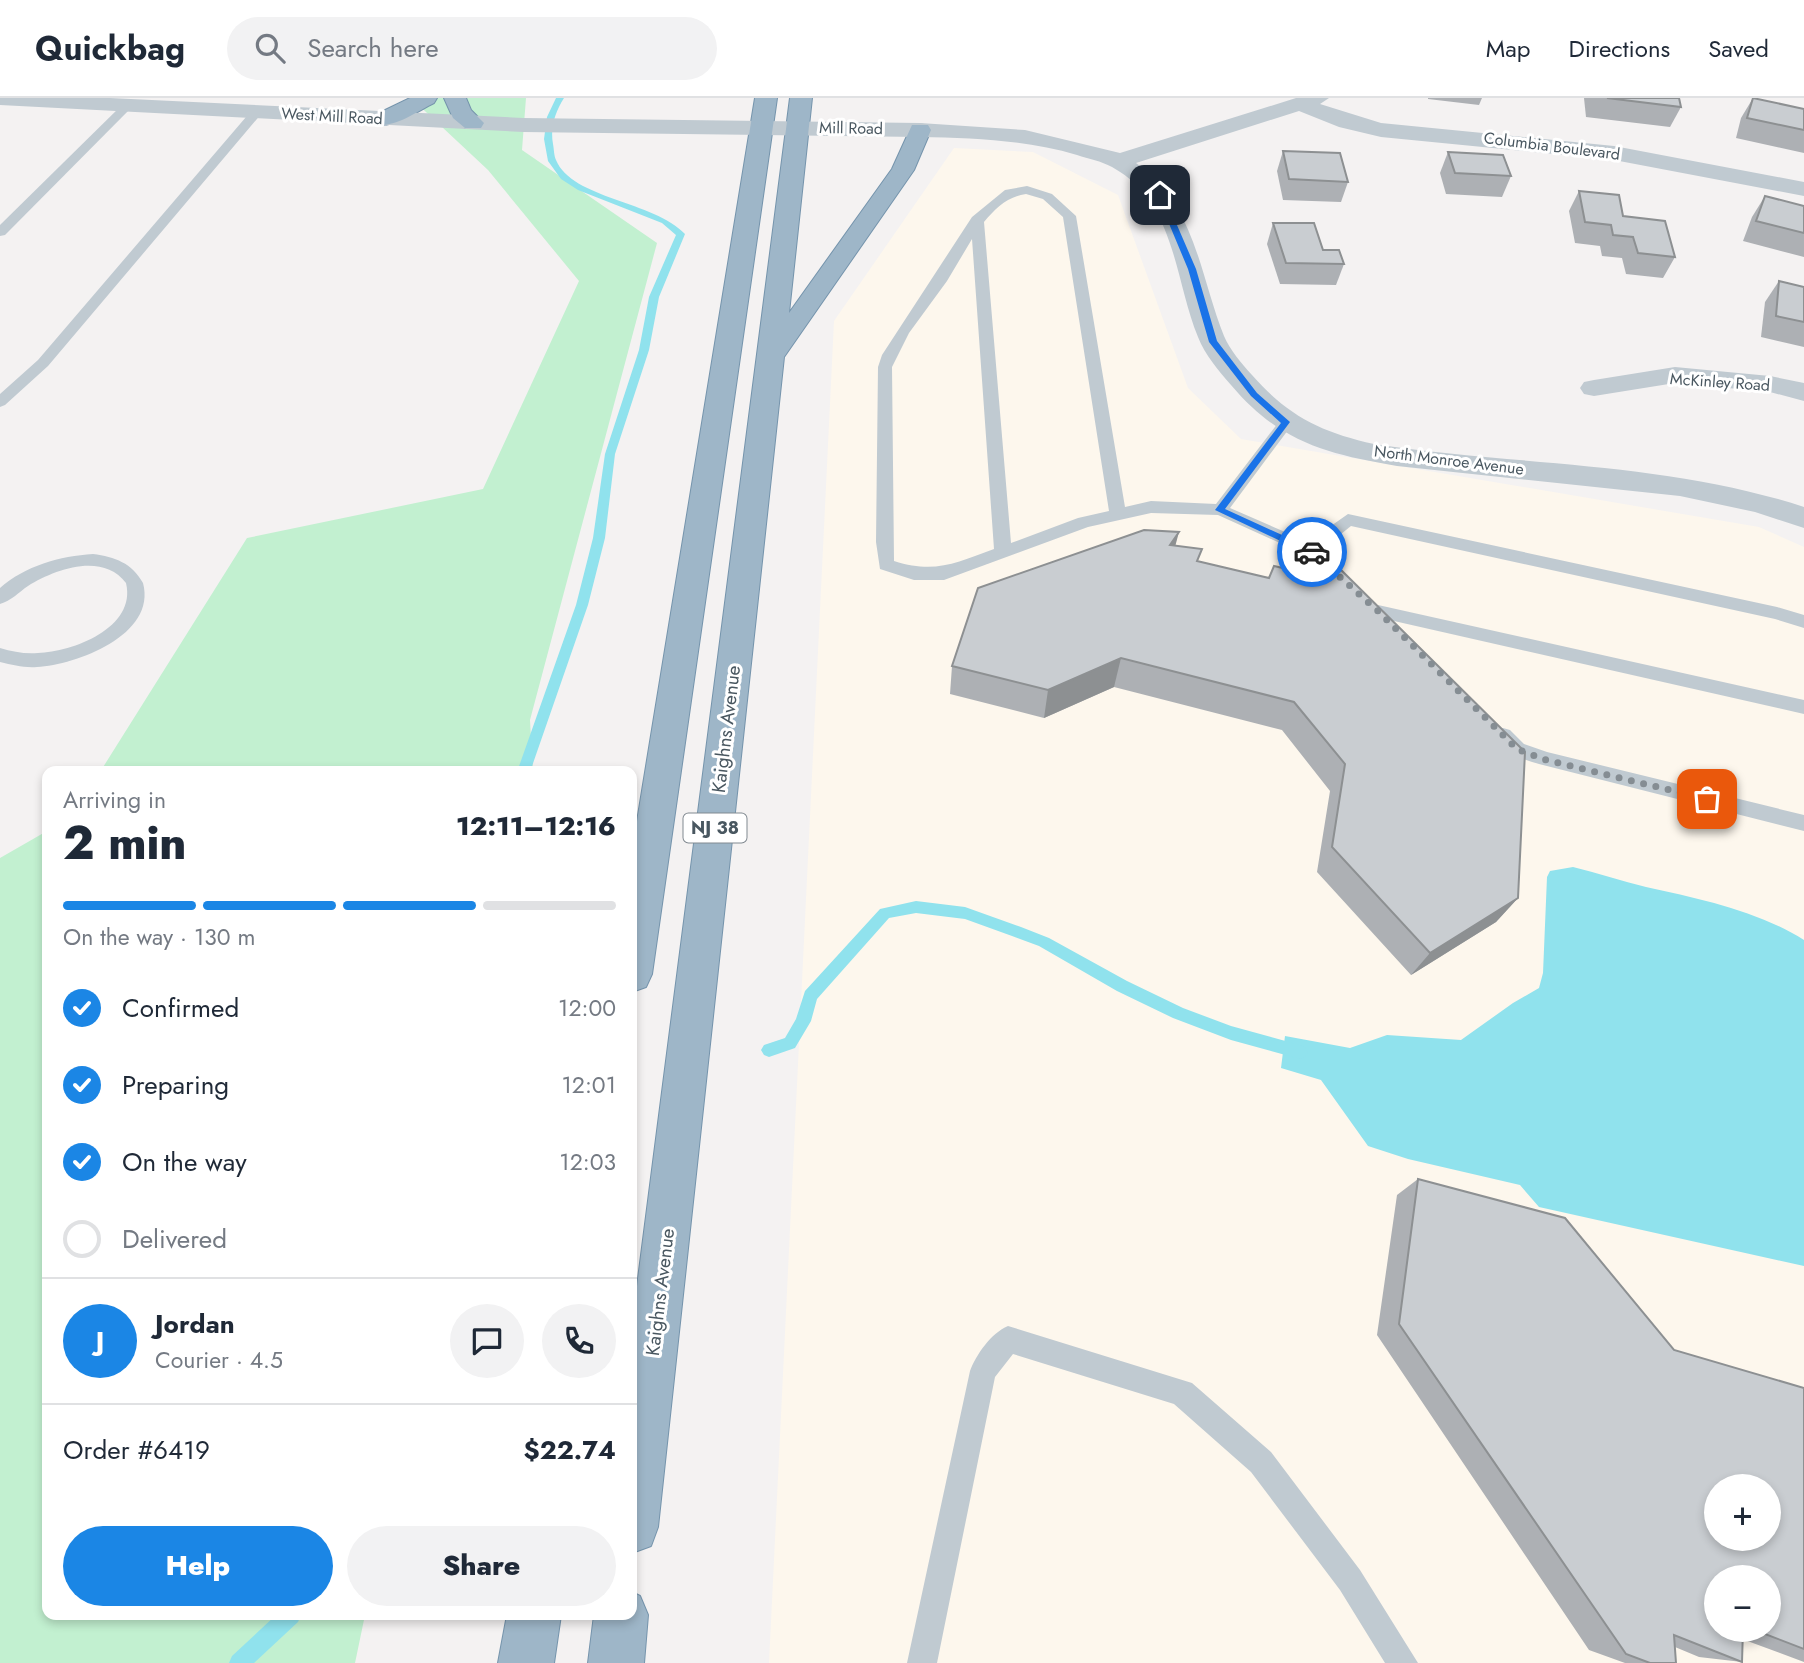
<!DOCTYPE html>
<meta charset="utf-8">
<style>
:root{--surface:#fff;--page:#f2f2f3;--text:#1f2937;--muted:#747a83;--line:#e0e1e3;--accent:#1b86e5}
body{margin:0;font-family:Jost,sans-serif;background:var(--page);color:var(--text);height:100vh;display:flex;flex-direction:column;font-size:26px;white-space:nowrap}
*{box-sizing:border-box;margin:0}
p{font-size:23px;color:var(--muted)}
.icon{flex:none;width:38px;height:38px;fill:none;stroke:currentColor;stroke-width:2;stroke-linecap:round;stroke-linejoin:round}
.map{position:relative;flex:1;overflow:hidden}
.sheet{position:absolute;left:42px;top:668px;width:595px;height:854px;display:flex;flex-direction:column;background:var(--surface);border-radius:14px;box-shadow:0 4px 10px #0003}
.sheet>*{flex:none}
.fabs{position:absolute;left:1704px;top:1376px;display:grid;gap:14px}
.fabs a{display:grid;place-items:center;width:77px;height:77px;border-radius:50%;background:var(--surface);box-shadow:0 4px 10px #0003;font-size:35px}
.pin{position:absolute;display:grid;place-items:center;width:60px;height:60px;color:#fff;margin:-30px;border-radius:14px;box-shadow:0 4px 10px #0006}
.courier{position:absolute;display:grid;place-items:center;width:70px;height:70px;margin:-35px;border:5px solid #1a73e8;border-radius:50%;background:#fff;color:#222;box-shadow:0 2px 9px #0007}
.summary em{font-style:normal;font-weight:800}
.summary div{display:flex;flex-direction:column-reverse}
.summary{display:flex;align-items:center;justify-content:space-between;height:119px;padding:0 21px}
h1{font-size:46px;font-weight:800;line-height:52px}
.bar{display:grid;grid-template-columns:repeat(4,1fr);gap:10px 7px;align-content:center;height:84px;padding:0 21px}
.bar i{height:9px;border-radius:5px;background:var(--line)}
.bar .current{background:var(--accent)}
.bar p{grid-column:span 4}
.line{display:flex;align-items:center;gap:18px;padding:0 21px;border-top:2px solid var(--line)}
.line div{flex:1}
.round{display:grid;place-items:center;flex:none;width:74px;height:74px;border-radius:37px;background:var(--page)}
ol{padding:0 21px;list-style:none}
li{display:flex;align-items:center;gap:21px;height:77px}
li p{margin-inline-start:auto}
li .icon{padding:7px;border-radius:50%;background:var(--accent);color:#fff;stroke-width:4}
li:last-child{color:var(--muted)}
li i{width:38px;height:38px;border:4px solid var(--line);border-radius:50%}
.action{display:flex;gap:14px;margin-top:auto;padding:14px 21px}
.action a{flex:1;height:80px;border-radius:42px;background:var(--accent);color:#fff;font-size:28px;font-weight:800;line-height:80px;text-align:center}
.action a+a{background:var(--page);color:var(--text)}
header{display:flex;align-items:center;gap:42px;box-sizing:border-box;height:98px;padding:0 35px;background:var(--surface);border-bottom:2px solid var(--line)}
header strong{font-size:33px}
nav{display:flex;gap:38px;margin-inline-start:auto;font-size:24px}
.search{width:490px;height:63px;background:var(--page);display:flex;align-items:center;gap:18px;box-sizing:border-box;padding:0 24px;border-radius:38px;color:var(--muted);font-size:26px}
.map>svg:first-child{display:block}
.commercial{fill:#fdf7ed;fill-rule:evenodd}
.green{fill:#c2f0d0}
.water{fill:#90e2ed}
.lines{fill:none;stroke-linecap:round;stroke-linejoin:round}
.stream{fill:#90e2ed;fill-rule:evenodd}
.trunk-casing{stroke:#7594ac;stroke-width:2}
.service{fill:#c0cad1;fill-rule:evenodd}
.minor{fill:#c0cad1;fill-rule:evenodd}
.tertiary{fill:#c0cad1;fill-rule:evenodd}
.trunk{fill:#9eb6c8;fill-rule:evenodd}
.wall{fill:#adb0b4;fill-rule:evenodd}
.shaded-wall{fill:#8d9092}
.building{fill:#c9cdd1;stroke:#8d9092;stroke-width:2;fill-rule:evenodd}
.route{fill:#1a73e8}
.done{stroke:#858d93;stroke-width:7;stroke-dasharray:0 12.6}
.labels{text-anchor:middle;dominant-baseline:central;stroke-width:6;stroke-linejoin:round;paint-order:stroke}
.far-street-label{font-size:16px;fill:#495760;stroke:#fff}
.shield{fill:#fff;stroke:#808990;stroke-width:2}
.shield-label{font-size:18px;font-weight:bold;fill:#495760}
.street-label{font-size:19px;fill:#495760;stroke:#fff}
</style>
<header>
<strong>Quickbag</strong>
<div class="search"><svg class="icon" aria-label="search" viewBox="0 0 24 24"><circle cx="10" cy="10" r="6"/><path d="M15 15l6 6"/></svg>Search here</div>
<nav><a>Map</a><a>Directions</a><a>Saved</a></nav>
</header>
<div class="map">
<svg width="1804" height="1565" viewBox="0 0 1804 1565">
<rect width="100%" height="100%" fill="#f4f2f2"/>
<path class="commercial" d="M954,50L1033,54L1118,97L1188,290L1241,341L1759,429L1804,449V1565H769L834,223ZM1717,1388H1769V1440H1717ZM1717,1479H1769V1531H1717Z"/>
<g class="green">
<path d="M411,0H526L522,52L657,145L530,622L533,674H100L247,440L483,391L579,183L488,72Z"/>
<path d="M47,733V1517H365L355,1565H0V760Z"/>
</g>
<path class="water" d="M1573,769C1597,775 1622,783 1646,789C1700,801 1756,812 1804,842V1168L1539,1109L1520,1087L1408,1061L1368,1048L1321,982L1281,970L1285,938L1350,950L1387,937L1461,942L1513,905L1539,890L1543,875L1547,779L1550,773Z"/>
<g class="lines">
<g class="stream">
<path d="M556,0H564C555,14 550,30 553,46C554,51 554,58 556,62C572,101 654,103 685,136L659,199L649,252L615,356L605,440L588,507L530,674H517L576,507L593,440L605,356L639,252L649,199L676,137L662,125L578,92L561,81L548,63L544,41L547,19Z"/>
<path d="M916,803L965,809L1021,829L1049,840L1127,883L1183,910L1231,928L1300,947L1305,949L1308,954L1305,959L1300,961L1231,942L1173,920L1117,893L1039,848L1012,838L965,821L916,815L889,820L817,901L811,923L795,950L769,959L764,957L761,952L764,947L785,940L796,921L805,893L880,811Z"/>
<path d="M276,1517H301L298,1524L254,1565H229L232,1558Z"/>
</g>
<defs>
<g id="trunk">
<path d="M410,0H437L434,5C417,13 396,30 377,26L374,21L377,16Z"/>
<path d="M444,0H466L471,12L484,25L481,30H465L453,20Z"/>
<path d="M755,0H777L652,876L646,889L632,894V754Z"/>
<path d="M790,0H812L789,215L892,71L912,27H928L931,32L914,72L784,259L658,1429L651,1448L632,1455V1227Z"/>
<path d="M632,1494L640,1498L648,1517L644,1565H588L594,1517H632Z"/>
<path d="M507,1517H561L554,1565H498Z"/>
</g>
</defs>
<use href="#trunk" class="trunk-casing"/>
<g class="service">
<path d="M123,6L133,8L5,137L0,138V127Z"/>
<path d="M252,12L262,15L48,268L5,307L0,309V296L38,262Z"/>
<path d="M1027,88L1052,96L1076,118L1125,409L1151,403L1216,406L1281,321L1286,319L1294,324L1230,410L1308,444L1348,416L1777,509L1804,517V530L1775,521L1351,428L1321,452L1350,480L1353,484L1350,488H1338L1304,456L1218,417L1151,415L1088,429L944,482H914L880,471L876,444L878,269L882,257L972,119L1005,92ZM1026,96L1043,101L1063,119L1109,413L1078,420L1011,445L984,124C996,110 1007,99 1026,96ZM972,141L994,451C956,465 935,476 894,463L892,269L909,235L947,183Z"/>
<path d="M93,456C115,459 132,465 143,485C157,537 76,567 37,569C24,570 13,567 0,564V550C13,554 25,556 38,555C72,554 137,530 126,485C103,454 55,471 28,488C19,494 11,503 0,506V490C25,468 60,458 93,456Z"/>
<path d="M1378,507L1804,602V616L1372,518L1369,513L1372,508Z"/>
<path d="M1503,630L1510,632L1524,646L1547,654L1804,717V733L1539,666C1520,660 1504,656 1493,637L1496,632Z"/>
<path d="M1008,1228L1192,1285L1271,1354L1360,1472L1418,1565H1385L1340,1492L1251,1374L1174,1306L1013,1256L995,1279L937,1565H907L970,1273C976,1257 991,1235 1008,1228Z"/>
</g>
<g class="minor">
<path d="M1296,0H1329L1320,6L1381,25L1614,48L1804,84V98L1614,62L1381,39L1339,29L1299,13L1136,65C1196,108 1199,175 1224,238C1230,252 1241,265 1252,277C1288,318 1321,334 1374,346C1518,368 1664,363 1804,409V430L1755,414L1680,398L1397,368C1326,356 1279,344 1231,287C1219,273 1205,257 1198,239C1174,181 1176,104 1112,69C1101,63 1089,61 1077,57C1026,42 974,40 920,39L912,37L909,32L912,27L920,25L1025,32L1120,55Z"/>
<path d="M1675,269L1770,278L1804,285V303L1770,294L1675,285L1594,298L1584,296L1580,290L1584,284L1594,282Z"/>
</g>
<path class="tertiary" d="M0,0H110L523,20L920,25L928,27L931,32L928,37L920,39L523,34L0,7Z"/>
<use href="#trunk" class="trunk"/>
</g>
<g class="wall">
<path d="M1428,0H1482L1479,7L1428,1Z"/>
<path d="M1584,0H1679L1681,9L1670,29L1586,19Z"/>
<path d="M1753,0L1804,11V55L1736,40L1741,20Z"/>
<path d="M1283,53L1348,84L1341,104L1283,102L1277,73Z"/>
<path d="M1448,54L1511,78L1502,99L1446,96L1440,75Z"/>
<path d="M1579,93L1623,118L1675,159L1663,180L1626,176L1622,160L1602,158L1600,148L1575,145L1569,113Z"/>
<path d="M1765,98L1804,108V159L1743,143L1752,119Z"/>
<path d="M1273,125L1323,152L1344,166L1336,187L1280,186L1267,146Z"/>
<path d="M1779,183L1804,189V249L1761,239L1765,204Z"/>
<path d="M1175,448L1198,463L1518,800L1496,824L1411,877L1317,774L1330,693L1282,632L1114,589L1044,620L950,596L952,568Z"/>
<path d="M1418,1081L1674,1252L1804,1290V1564L1742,1541V1564L1699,1559L1675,1549L1676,1565H1625L1589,1552L1377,1237L1397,1097ZM1717,1479L1769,1531H1717Z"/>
</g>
<g class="shaded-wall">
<path d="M1179,434L1171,464L1170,447Z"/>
<path d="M1121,560L1114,589L1044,620L1048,592Z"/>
<path d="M1518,800L1496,824L1411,877L1430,855Z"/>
</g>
<g class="building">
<path d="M1607,0H1679L1681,9Z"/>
<path d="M1753,0L1804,11V32L1747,20Z"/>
<path d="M1283,53L1340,55L1348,84L1289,81Z"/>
<path d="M1448,54L1503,57L1511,78L1455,75Z"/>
<path d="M1579,93L1619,97L1623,118L1665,123L1675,159L1638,155L1633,139L1613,137L1611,127L1585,124Z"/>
<path d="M1765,98L1804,108V135L1756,123Z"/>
<path d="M1273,125H1314L1323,152H1339L1344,166L1286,165Z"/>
<path d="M1779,183L1804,189V224L1776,218Z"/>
<path d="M1144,432L1179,434L1170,447L1202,451L1197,463L1269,480L1274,468L1304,475L1311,461L1338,469L1525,654L1518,800L1430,855L1332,749L1345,666L1294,604L1121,560L1048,592L952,568L978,490Z"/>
<path d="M1418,1081L1565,1120L1674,1252L1804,1290V1551L1752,1531H1769V1479H1717V1531H1743L1742,1564L1674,1537L1676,1565H1650L1626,1556L1399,1226ZM1717,1388H1769V1440H1717Z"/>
</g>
<path class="route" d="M1160,95L1164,97L1196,171L1217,243L1257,295L1290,324L1225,411L1315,452V456H1308L1215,412L1281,325L1251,298L1209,244L1188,171L1157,97Z"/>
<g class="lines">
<path class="done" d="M1312,454L1378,513L1517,651L1546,662L1707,701"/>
</g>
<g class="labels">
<g class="far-street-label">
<text transform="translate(332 18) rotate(3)">West Mill Road</text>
<text transform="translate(851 30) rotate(1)">Mill Road</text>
<text transform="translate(1552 48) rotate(7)">Columbia Boulevard</text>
<text transform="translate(1720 284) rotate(4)">McKinley Road</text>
<text transform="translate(1449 362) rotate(7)">North Monroe Avenue</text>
</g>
<rect class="shield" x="683.5" y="715.5" width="63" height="29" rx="5"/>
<g class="shield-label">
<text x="715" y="730">NJ 38</text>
</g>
<g class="street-label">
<text transform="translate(726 631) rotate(-83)">Kaighns Avenue</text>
<text transform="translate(660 1194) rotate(-83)">Kaighns Avenue</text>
</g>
</g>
</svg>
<div class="fabs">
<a>+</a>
<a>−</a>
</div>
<div class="pin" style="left:1707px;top:701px;background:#ea580c"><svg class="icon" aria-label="bag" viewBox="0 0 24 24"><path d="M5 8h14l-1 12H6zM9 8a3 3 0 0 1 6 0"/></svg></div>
<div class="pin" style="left:1160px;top:97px;background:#1f2937"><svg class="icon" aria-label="home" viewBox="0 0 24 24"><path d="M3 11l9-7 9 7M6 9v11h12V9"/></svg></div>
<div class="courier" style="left:1312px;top:454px"><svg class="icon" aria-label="car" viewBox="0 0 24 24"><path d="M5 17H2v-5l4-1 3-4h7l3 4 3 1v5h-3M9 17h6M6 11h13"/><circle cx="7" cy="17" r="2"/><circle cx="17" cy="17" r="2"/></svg></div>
<section class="sheet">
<div class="summary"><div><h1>2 min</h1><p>Arriving in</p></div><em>12:11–12:16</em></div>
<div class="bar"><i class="current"></i><i class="current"></i><i class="current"></i><i></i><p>On the way · 130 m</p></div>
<ol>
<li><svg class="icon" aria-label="check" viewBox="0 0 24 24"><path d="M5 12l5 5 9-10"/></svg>Confirmed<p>12:00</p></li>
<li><svg class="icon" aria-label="check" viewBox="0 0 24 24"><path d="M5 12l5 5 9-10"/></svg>Preparing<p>12:01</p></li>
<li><svg class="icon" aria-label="check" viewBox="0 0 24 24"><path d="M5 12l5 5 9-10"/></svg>On the way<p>12:03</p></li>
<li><i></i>Delivered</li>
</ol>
<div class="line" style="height:126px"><b class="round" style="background:var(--accent);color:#fff">J</b><div><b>Jordan</b><p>Courier · 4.5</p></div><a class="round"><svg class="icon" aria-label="chat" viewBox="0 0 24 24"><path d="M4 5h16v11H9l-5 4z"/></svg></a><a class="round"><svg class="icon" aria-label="phone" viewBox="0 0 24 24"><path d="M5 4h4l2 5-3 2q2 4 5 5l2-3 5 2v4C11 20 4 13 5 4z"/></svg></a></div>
<div class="line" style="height:91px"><div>Order #6419</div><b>$22.74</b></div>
<div class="action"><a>Help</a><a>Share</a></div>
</section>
</div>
